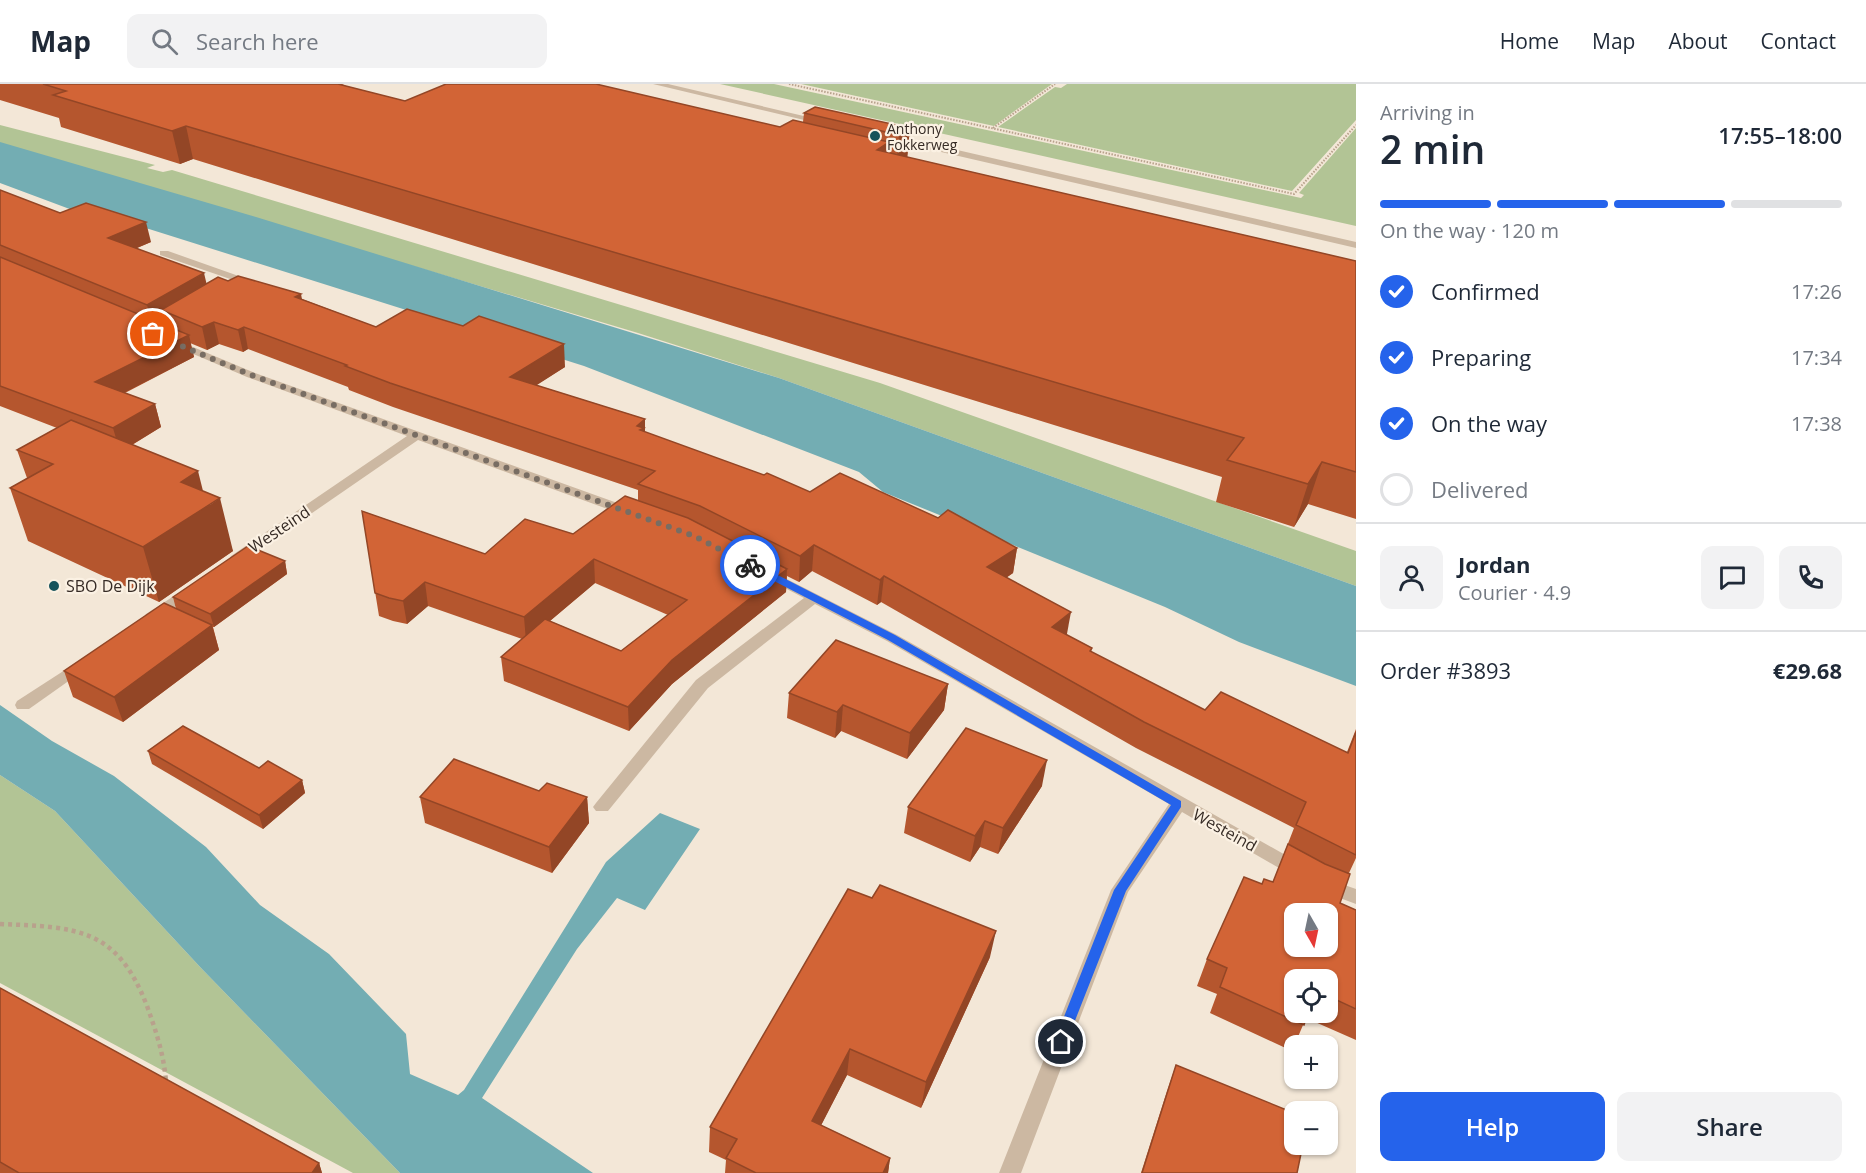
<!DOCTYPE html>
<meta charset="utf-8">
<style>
:root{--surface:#fff;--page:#f2f2f3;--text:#1f2937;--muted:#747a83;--line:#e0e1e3;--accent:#2563eb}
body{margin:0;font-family:"Open Sans",sans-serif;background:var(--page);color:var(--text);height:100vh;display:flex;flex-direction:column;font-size:22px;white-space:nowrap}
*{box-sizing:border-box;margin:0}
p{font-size:20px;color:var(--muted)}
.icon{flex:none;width:33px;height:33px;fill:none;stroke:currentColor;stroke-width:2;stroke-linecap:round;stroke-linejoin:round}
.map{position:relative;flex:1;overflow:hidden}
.drawer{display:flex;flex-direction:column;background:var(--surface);width:510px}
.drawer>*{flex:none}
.needle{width:39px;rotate:171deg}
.fabs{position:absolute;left:1284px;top:819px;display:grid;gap:12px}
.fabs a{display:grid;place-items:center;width:54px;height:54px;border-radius:12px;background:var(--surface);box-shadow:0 2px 4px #0004;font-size:30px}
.pin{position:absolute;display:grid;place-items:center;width:51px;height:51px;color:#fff;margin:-26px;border:3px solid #fff;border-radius:50%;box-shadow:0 2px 6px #0007}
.courier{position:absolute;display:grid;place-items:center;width:60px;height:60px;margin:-30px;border:4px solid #2563eb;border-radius:50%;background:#fff;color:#222;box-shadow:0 2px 8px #0007}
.headline em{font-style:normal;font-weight:600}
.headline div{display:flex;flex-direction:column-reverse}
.headline{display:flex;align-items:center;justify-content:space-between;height:102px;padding:0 24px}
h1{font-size:39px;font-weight:600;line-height:45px}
.bar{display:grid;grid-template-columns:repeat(4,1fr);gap:9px 6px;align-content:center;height:72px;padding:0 24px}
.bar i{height:8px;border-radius:4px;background:var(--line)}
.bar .current{background:var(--accent)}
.bar p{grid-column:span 4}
.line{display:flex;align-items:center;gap:15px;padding:0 24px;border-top:2px solid var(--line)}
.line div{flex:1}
.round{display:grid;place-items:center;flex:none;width:63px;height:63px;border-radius:12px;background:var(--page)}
ol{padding:0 24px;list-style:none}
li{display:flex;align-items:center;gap:18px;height:66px}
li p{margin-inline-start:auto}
li .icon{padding:6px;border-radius:50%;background:var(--accent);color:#fff;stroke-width:4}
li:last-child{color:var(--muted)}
li i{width:33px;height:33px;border:3px solid var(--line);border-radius:50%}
.cta{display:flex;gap:12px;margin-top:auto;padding:12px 24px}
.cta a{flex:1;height:69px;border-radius:12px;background:var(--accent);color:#fff;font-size:24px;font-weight:600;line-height:69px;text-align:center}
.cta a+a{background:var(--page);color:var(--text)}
header{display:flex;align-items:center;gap:36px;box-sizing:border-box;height:84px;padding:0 30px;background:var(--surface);border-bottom:2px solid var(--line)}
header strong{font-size:28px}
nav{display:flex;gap:33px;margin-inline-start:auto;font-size:21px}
.search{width:420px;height:54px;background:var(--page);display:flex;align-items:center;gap:15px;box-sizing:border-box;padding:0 21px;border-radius:12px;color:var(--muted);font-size:22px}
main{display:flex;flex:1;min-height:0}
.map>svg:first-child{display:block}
.green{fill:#b2c495}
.water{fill:#73adb3}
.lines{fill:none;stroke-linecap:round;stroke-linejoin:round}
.path-far1{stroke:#b8a18c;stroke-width:2;stroke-dasharray:1.5 1.5;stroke-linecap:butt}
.path{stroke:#b8a18c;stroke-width:4.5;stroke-dasharray:4 4;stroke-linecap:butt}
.minor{fill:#ccb8a2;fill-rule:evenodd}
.wall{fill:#b5562e;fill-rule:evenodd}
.shaded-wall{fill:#934626}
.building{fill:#d26436;stroke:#934626;stroke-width:1.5;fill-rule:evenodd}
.route{fill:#2563eb}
.done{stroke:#786d63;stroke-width:6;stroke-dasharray:0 10.8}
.poi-dot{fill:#17535b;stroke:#fbf1e3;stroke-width:2}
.labels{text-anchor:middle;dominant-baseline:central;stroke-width:4.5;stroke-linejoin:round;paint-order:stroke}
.far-poi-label{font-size:14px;fill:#362b25;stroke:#fbf1e3;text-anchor:start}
.street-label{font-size:16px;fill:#362b25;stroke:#fbf1e3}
.poi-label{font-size:16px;fill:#362b25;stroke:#fbf1e3;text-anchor:start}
</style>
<header>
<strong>Map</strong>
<div class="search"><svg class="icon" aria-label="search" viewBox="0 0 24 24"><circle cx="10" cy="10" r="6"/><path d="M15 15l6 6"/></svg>Search here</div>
<nav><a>Home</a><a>Map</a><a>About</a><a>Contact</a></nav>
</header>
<main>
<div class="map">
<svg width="1356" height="1089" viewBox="0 0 1356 1089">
<rect width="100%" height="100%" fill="#f3e7d7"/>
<g class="green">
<path d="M720,0H774L1301,114L1304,111L1299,109L1356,44V142Z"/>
<path d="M801,0H1052L994,42Z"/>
<path d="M1067,0H1356V36L1292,107L998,43L1055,3L1061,4Z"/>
<path d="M0,41L155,81L147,84L163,88L172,86L880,299L1356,467V502L779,294L638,249L0,59Z"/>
<path d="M0,691L55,727L201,884L400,1089H353L0,899Z"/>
</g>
<g class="water">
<path d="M0,58L256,133L779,294L1356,502V602L1239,558L1165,523L883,408L859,388L584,282L149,145L75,127L0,99Z"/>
<path d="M0,621L52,657L114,692L206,763L260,821L329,870L406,950L410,990L458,1011L464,1006L606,778L660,729L700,745L645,826L617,814L577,865L482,1014L593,1089H400L201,884L55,727L0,691Z"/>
</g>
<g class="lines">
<g class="path-far1">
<path d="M789,0L1294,110L1356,41"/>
<path d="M993,44L1055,0"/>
</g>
<path class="path" d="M0,840C77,843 117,844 147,922C156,947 164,971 166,998"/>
<g class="minor">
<path d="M653,0H668L825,37L821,40Z"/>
<path d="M888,50L1356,158V164L885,55V51Z"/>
<path d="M160,167H168L250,196L240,203H232L231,201L236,197L160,171Z"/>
<path d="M174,255L255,289L634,425L636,428L629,432L624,431L418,356L241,478H231L229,475L231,472L407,352L247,293L170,260V256Z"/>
<path d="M769,486L897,551L1303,781L1306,786L1303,791L1297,793L1291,791L1182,728L1128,808L1021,1089H999L1111,806L1169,720L887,557L815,520L708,604L608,727H596L593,723L596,719L696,596L804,514L764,493L762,490Z"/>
<path d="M191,501L196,502L198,505L196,508L156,536H146L144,533L146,530Z"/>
<path d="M82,575L90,580L87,584L29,625H17L15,621L17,617Z"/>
<path d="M1327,795L1356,805V820L1321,807L1318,802L1321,797Z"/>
</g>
</g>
<g class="wall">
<path d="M0,0H344L342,1L405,17L780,43L803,38L804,29L910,44L907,73L1356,177V435L1308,420L1294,443L1216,418L1222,393L193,75L180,80L61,43L59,34L0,16Z"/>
<path d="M0,106L60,129L151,158L137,164L206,200L228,197L302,215L376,243L565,283L536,301L645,335V348L810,408L938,434L1017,464L1013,489L1006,494L1067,551L1092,564L1091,568L1205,626L1347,668L1356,645V774L1349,789L1340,819L1356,826V956L1306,934L1292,967L1210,929L1217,910L1197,902L1207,875L1262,800L1273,798L1294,744L1136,664L881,518L877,521L812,487L799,498L787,492L786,508L672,600L629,647L504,597L501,573L522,555L428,522L407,540L393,537L379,532L362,427L485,470L573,450L638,416V406L393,323L349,306L348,303L248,265L243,268L219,260L207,266L190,259L194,273L125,309L155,320L161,343L132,361L203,407L233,467L159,518L28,457L10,404L27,394L17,366L57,344L0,322ZM164,236L165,241L159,239ZM595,499L668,531L621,567L550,537ZM1328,896V928H1294Z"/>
<path d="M285,477L287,490L214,543H213L219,566L123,638L73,613L64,587L176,525L173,513Z"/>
<path d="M948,600L944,626L907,675L841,647L835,654L787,634L789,609Z"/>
<path d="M148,667L259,684L302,696L305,709L263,745L152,680Z"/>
<path d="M1042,702L998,770L980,763L970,778L904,749L908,723Z"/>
<path d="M539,707L587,713L589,739L552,789L425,739L420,713Z"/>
<path d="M990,873L921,1024L847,991L821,1041L890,1074L888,1089H725L726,1076L709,1068L710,1043Z"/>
<path d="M0,904L319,1079L322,1089H0Z"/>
<path d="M1176,981L1297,1089H1141L1167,1007Z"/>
</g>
<g class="shaded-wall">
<path d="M186,42L193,75L180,80L172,47Z"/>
<path d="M910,44L907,77L896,85L899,51Z"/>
<path d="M889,58L886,91L877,66Z"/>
<path d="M146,138L151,158L113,174L108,154Z"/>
<path d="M204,189L209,210L161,226L164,236L153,243L147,221Z"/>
<path d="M301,210L305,232L295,213Z"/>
<path d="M214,238L219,260L207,266L202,243Z"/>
<path d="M244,243L248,265L243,268L238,246Z"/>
<path d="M189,251L194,273L102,320L95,298Z"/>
<path d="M564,260L565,283L512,317L510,293Z"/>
<path d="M155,320L161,343L120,368L113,344Z"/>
<path d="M645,335V360L637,342Z"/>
<path d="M1322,378L1308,420L1294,443L1308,400Z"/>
<path d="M198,387L207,423L220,414L233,467L159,518L143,463L181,398Z"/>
<path d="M814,461L812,487L799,498L800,472Z"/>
<path d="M1017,464L1013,489L983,509L987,483Z"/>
<path d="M594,475L595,499L526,557L524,533Z"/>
<path d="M285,477L287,490L214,543L210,530Z"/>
<path d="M787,485L786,508L672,600L629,647L628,623L672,576Z"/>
<path d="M884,492L881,518L877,521L880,496Z"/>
<path d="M425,498L428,522L407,540L403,517Z"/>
<path d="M1071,528L1066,555L1052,543Z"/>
<path d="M212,541L219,566L123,638L114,613Z"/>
<path d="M948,600L944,626L907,675L910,649Z"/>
<path d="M843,621L841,647L835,654L837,628Z"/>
<path d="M1047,676L1042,702L998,770L1003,744Z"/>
<path d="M302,696L305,709L263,745L259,731Z"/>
<path d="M587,713L589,739L552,789L549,763Z"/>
<path d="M985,737L980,763L970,778L975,752Z"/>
<path d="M996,847L990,873L921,1024L926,998Z"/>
<path d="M850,965L847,991L810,1063L812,1037Z"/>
<path d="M890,1074L888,1089H883Z"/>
<path d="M319,1079L322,1089H312Z"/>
</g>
<g class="building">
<path d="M43,0H338L405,17L446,0H596L780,43L793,36L889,58L877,66L1356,177V388L1322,378L1308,400L1227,376L1244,354L186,42L172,47L53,11L66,7Z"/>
<path d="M815,23L910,44L899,51L804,29Z"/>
<path d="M0,106L60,129L86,119L146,138L108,154L204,189L147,221L0,161Z"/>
<path d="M0,173L189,251L95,298L155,320L113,344L0,302Z"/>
<path d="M238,192L301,210L295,213L376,243L407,225L463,242L479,232L564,260L510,293L645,335L637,342L644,344L640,346L764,391L767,389L810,408L840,389L938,434L948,426L1017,464L987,483L1071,528L1052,543L1092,564L1090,567L1205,626L1221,608L1348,669L1356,648V771L1296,741L1306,718L1144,638L884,492L880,496L814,461L800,472L700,422L638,400L655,387L390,299L345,282L347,281L244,243L238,246L214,238L202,243L161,226L218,193L228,197Z"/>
<path d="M71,336L198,387L181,398L220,414L143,463L10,404L53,380L17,366Z"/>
<path d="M625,412L688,434L787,485L672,576L628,623L501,573L545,535L621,567L687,516L594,475L524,533L425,498L403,517L389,514L375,509L362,427L485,470L525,435L573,450Z"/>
<path d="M248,462L285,477L210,530L173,513Z"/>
<path d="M164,519L212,541L114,613L64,587Z"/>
<path d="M836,556L948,600L910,649L843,621L837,628L789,609Z"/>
<path d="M183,642L259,684L268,677L302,696L259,731L148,667Z"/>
<path d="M966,644L1047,676L1003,744L985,737L975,752L908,723Z"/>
<path d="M454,675L539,707L547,699L587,713L549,763L420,713Z"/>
<path d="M1288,760L1325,780L1350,790L1340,819L1356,826V925L1328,912V896H1294V928H1308L1304,941L1220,903L1227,884L1207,875L1244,793L1262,800L1264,795L1273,798ZM1294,830H1328V862H1294Z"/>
<path d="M880,801L996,847L926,998L850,965L812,1037L890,1074L883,1089H756L726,1074L737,1055L710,1043L848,805L872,814Z"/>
<path d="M0,904L319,1079L312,1089H19L0,1078Z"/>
<path d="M1176,981L1294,1029V1060H1303L1297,1089H1142Z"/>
</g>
<path class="route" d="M747,479H754L895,551L1181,717V723L1126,807L1065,962H1056L1054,958L1114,806L1171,721L888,556L747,483Z"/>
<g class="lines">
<path class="done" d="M153,250L251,291L694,452L750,481"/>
</g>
<g class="poi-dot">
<circle cx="875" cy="52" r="6"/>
<circle cx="54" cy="502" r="6"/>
</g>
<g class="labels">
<g class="far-poi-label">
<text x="887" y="44">Anthony<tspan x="887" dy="16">Fokkerweg</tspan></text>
</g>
<g class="street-label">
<text transform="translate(279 445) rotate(-34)">Westeind</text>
<text transform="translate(1225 746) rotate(29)">Westeind</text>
</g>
<g class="poi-label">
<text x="66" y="502">SBO De Dijk</text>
</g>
</g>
</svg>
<div class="fabs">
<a><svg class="needle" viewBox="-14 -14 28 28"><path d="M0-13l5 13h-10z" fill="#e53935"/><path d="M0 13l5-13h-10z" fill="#747a83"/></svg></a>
<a><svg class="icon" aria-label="locate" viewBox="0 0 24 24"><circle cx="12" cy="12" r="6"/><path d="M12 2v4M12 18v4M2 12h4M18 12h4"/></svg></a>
<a>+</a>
<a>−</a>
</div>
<div class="pin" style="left:153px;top:250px;background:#ea580c"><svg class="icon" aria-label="bag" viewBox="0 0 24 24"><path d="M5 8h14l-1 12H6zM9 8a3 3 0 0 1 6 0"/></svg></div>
<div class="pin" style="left:1061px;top:958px;background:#1f2937"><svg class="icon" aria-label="home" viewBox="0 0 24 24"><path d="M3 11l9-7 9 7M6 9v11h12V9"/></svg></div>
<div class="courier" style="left:750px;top:481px"><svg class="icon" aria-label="bike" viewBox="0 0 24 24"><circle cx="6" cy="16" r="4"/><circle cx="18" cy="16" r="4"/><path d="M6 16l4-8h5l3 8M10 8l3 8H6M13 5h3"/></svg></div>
</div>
<section class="drawer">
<div class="headline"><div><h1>2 min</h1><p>Arriving in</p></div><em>17:55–18:00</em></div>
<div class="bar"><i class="current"></i><i class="current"></i><i class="current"></i><i></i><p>On the way · 120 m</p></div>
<ol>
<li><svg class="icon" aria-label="check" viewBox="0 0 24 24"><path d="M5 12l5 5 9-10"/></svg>Confirmed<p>17:26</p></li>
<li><svg class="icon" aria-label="check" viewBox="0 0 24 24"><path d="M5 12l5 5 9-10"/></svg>Preparing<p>17:34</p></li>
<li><svg class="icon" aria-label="check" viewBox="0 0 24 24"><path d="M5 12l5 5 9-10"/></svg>On the way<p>17:38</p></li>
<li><i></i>Delivered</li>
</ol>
<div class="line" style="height:108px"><a class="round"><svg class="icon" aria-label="person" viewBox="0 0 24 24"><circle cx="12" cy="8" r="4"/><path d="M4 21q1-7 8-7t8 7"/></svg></a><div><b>Jordan</b><p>Courier · 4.9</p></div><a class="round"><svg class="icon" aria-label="chat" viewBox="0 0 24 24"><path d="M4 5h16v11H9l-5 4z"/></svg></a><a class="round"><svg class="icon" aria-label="phone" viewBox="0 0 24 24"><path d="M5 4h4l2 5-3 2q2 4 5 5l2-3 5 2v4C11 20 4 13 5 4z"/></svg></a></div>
<div class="line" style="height:78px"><div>Order #3893</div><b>€29.68</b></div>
<div class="cta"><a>Help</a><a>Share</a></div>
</section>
</main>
